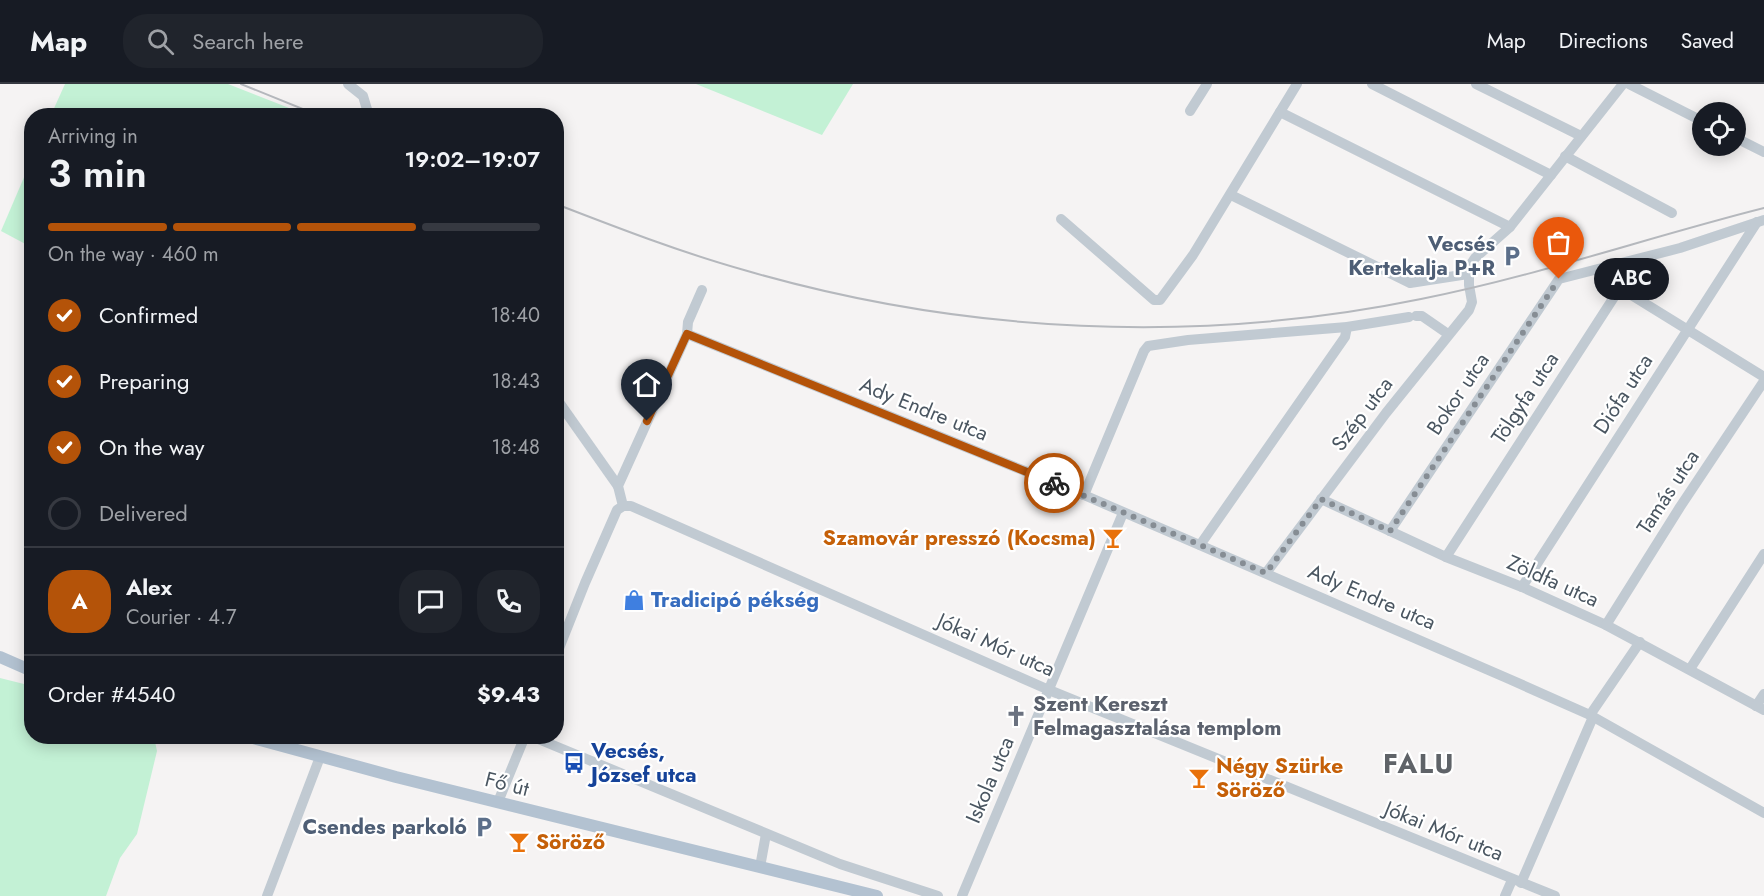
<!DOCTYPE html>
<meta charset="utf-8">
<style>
:root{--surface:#171b24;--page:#20242c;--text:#f1f3f6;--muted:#9ea1a6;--line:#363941;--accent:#b45309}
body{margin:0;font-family:Jost,sans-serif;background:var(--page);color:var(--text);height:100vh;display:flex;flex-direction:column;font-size:22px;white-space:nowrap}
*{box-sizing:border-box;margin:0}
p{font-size:20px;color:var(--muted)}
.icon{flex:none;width:33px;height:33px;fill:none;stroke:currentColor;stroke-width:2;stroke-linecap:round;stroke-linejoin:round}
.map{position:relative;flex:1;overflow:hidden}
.side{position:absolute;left:24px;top:24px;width:540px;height:636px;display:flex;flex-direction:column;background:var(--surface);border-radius:24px;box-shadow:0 3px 15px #0003}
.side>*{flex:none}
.tools{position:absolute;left:1692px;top:18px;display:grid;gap:12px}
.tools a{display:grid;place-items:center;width:54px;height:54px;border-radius:50%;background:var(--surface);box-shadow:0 3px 15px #0003;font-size:30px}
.pin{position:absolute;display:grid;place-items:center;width:51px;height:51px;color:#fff;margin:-62px -26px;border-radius:50% 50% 50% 0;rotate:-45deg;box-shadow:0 0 6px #0007}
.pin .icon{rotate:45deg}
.courier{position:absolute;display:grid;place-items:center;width:60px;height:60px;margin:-30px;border:4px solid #b45309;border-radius:50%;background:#fff;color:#222;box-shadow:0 2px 8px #0007}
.bubble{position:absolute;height:42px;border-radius:21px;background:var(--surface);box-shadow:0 3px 15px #0003;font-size:20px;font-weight:600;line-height:42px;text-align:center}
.headline em{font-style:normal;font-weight:600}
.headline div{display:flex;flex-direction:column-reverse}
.headline{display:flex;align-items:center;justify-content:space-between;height:102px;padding:0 24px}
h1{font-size:39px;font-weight:600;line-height:45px}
.bar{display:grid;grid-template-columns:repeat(4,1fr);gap:9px 6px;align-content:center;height:72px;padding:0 24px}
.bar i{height:8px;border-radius:4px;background:var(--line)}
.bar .current{background:var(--accent)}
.bar p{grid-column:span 4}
.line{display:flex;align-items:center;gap:15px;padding:0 24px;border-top:2px solid var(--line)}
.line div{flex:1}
.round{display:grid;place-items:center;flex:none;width:63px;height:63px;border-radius:24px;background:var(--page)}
ol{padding:0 24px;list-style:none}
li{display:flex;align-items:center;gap:18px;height:66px}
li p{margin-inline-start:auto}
li .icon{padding:6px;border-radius:50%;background:var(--accent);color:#fff;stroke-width:4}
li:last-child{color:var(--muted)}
li i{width:33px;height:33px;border:3px solid var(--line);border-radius:50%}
header{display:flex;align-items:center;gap:36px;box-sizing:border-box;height:84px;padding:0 30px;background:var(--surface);border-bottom:2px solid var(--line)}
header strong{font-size:28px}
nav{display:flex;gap:33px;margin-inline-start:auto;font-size:21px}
.search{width:420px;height:54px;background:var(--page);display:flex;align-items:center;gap:15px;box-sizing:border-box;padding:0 21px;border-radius:24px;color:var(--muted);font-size:22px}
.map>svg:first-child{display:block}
.green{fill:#c3f1d5}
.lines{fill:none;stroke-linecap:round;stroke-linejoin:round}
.minor{stroke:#c1cad2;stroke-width:10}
.major{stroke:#b3c2d1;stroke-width:12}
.rail{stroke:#b5b8bd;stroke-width:2}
.done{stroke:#868d94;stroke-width:6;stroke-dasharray:0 10.8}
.route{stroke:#b45309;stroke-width:8}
.labels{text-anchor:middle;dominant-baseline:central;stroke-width:4.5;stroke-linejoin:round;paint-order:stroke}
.service-label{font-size:21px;font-weight:bold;fill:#4e5e75;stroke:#fff;text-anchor:end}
.street-label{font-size:21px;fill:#4a5661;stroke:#fff}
.food-label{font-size:21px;font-weight:bold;fill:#c56008;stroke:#fff;text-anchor:start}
.shop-label{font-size:21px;font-weight:bold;fill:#366cbe;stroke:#fff;text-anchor:start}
.worship-label{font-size:21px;font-weight:bold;fill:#5b616d;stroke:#fff;text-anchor:start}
.transit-label{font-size:21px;font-weight:bold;fill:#164399;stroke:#fff;text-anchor:start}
.district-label{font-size:27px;font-weight:bold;letter-spacing:1.5px;fill:#5f6368;stroke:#fff}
</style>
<header>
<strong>Map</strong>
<div class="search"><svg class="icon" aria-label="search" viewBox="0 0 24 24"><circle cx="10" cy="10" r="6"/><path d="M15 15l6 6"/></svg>Search here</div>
<nav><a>Map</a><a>Directions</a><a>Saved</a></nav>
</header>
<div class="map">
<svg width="1764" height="812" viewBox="0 0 1764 812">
<rect width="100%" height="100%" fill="#f5f3f3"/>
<g class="green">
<path d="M65,0H228L307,31H51Z"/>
<path d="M696,0H853L822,51Z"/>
<path d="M31,77V163L1,147Z"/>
<path d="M0,594L24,600L31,599L32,652L154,653L157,667L137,750L120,774L106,812H0Z"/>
</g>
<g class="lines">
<g class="minor">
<path d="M348,0L363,12L369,32"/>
<path d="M1372,0L1551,91"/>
<path d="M1476,0L1581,52"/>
<path d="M1629,0L1702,37"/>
<path d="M1190,27L1207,0"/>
<path d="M1280,28L1510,143"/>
<path d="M1736,54L1764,68"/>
<path d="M1565,72L1672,129"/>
<path d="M1231,111L1410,199L1468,190"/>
<path d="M1061,135L1154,216H1160L1193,171L1297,0"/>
<path d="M1620,204L1764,293"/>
<path d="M1416,232H1422L1448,250"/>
<path d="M687,250L1084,411L1509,595L1590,631L1764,729"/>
<path d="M556,314L618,402"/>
<path d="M1084,411L1144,267L1148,262L1188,256L1347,243L1409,233"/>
<path d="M1321,415L1446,473L1522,503L1606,541L1764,626"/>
<path d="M623,422H631L1049,606L1555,812"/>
<path d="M1390,447L1559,195L1680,164L1764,136"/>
<path d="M1200,461L1345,253L1347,243"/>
<path d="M1446,473L1638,176"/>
<path d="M1266,489L1386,329L1469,226L1472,218L1469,201V183L1475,174L1510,143L1623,0"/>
<path d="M1522,503L1757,138"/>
<path d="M1606,541L1680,423L1764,297"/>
<path d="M556,572L585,499L617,426L623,422L618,402L687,250L688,238L702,206"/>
<path d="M1690,585L1764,470"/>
<path d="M1756,622L1764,610"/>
<path d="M1590,631L1640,558"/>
<path d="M531,652L840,780L938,812"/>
<path d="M498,718L525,652"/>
<path d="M760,783L766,750"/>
<path d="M1521,799L1593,633"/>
<path d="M267,812L320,673"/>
<path d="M962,812L1123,429"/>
<path d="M1505,812L1512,796"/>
</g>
<g class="major">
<path d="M0,573L32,587"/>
<path d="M246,652L396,693L877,812"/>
</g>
<g class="rail">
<path d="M241,0L320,32"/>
<path d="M556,120C618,144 680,168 744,186C964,250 1197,261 1421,215C1537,192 1649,153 1764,124"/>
</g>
</g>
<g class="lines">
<path class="done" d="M1054,399L1266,489L1321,415L1390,447L1559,195"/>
<path class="route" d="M647,337L687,250L1054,399"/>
</g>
<defs>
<symbol id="parking-bare" viewBox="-9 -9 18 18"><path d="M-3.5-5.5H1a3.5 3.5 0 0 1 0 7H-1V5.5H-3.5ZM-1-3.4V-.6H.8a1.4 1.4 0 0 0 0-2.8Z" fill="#5c6f8a" stroke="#fff" stroke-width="2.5" paint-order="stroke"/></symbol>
<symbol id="bar-bare" viewBox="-9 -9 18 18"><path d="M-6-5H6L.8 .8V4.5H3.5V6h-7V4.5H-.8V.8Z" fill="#e8710a" stroke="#fff" stroke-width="2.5" paint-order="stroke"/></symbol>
<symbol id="shop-bare" viewBox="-9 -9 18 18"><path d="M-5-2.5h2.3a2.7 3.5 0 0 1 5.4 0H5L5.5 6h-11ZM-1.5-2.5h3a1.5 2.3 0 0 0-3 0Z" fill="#3f7fe0" stroke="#fff" stroke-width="2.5" paint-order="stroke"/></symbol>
<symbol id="church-bare" viewBox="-9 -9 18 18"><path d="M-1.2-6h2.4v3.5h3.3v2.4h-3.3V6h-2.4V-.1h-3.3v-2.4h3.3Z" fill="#6b7280" stroke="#fff" stroke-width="2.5" paint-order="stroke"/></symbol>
<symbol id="bus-bare" viewBox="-9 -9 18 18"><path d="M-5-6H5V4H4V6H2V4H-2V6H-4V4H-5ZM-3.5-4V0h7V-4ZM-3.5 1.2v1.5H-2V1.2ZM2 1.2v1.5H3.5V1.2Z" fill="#1a4fb4" stroke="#fff" stroke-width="2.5" paint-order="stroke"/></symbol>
</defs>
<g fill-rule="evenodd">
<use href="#parking-bare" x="1497" y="157" width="30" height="30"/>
<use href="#bar-bare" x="1098" y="439" width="30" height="30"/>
<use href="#shop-bare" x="619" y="501" width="30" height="30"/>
<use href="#church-bare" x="1001" y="617" width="30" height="30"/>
<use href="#bus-bare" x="559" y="664" width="30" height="30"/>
<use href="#bar-bare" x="1184" y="679" width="30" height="30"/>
<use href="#parking-bare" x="469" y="728" width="30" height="30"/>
<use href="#bar-bare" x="504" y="743" width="30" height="30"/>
</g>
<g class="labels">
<g class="service-label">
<text x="1495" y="160">Vecsés<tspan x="1495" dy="24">Kertekalja P+R</tspan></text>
<text x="467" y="743">Csendes parkoló</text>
</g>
<g class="street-label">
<text transform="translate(1458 310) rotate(-56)">Bokor utca</text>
<text transform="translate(1623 310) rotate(-57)">Diófa utca</text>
<text transform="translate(1525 314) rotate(-57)">Tölgyfa utca</text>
<text transform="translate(924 325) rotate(22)">Ady Endre utca</text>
<text transform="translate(1362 330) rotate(-53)">Szép utca</text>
<text transform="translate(1668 408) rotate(-57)">Tamás utca</text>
<text transform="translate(1553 497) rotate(24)">Zöldfa utca</text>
<text transform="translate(1372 513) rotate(23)">Ady Endre utca</text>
<text transform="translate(996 561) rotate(24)">Jókai Mór utca</text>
<text transform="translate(990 696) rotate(-67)">Iskola utca</text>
<text transform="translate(507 700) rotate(14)">Fő út</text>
<text transform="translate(1444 747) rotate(22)">Jókai Mór utca</text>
</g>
<g class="food-label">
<text x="1096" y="454" text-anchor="end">Szamovár presszó (Kocsma)</text>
<text x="1216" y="682">Négy Szürke<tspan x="1216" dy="24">Söröző</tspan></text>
<text x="536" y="758">Söröző</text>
</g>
<g class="shop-label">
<text x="651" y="516">Tradicipó pékség</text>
</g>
<g class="worship-label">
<text x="1033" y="620">Szent Kereszt<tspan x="1033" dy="24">Felmagasztalása templom</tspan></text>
</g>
<g class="transit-label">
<text x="591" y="667">Vecsés,<tspan x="591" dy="24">József utca</tspan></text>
</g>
<g class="district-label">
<text x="1419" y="679">FALU</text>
</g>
</g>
</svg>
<div class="tools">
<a><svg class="icon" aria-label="locate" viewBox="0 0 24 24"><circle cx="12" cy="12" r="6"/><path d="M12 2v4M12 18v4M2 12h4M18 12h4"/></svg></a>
</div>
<div class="pin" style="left:1559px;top:195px;background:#ea580c"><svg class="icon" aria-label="bag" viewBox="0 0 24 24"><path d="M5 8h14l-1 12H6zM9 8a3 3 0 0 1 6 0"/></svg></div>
<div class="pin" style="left:647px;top:337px;background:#1f2937"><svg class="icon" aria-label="home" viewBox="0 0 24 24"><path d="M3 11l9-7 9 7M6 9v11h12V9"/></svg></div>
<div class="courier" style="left:1054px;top:399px"><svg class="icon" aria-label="bike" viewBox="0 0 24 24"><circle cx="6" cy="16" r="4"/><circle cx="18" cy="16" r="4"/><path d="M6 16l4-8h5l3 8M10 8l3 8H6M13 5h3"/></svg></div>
<div class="bubble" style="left:1594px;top:174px;width:75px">ABC</div>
<section class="side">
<div class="headline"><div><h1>3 min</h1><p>Arriving in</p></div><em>19:02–19:07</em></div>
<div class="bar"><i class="current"></i><i class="current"></i><i class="current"></i><i></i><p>On the way · 460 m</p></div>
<ol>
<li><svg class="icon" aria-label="check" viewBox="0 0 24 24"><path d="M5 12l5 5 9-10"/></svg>Confirmed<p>18:40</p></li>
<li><svg class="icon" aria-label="check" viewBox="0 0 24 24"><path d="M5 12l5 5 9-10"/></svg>Preparing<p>18:43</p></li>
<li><svg class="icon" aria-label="check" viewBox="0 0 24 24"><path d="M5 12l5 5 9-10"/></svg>On the way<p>18:48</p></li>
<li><i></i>Delivered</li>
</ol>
<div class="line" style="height:108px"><b class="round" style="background:var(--accent);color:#fff">A</b><div><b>Alex</b><p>Courier · 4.7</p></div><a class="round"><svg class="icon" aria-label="chat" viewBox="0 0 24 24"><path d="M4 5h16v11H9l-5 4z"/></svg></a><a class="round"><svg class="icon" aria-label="phone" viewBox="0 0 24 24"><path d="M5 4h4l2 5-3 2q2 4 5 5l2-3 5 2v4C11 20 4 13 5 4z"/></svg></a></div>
<div class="line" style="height:78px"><div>Order #4540</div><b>$9.43</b></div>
</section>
</div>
